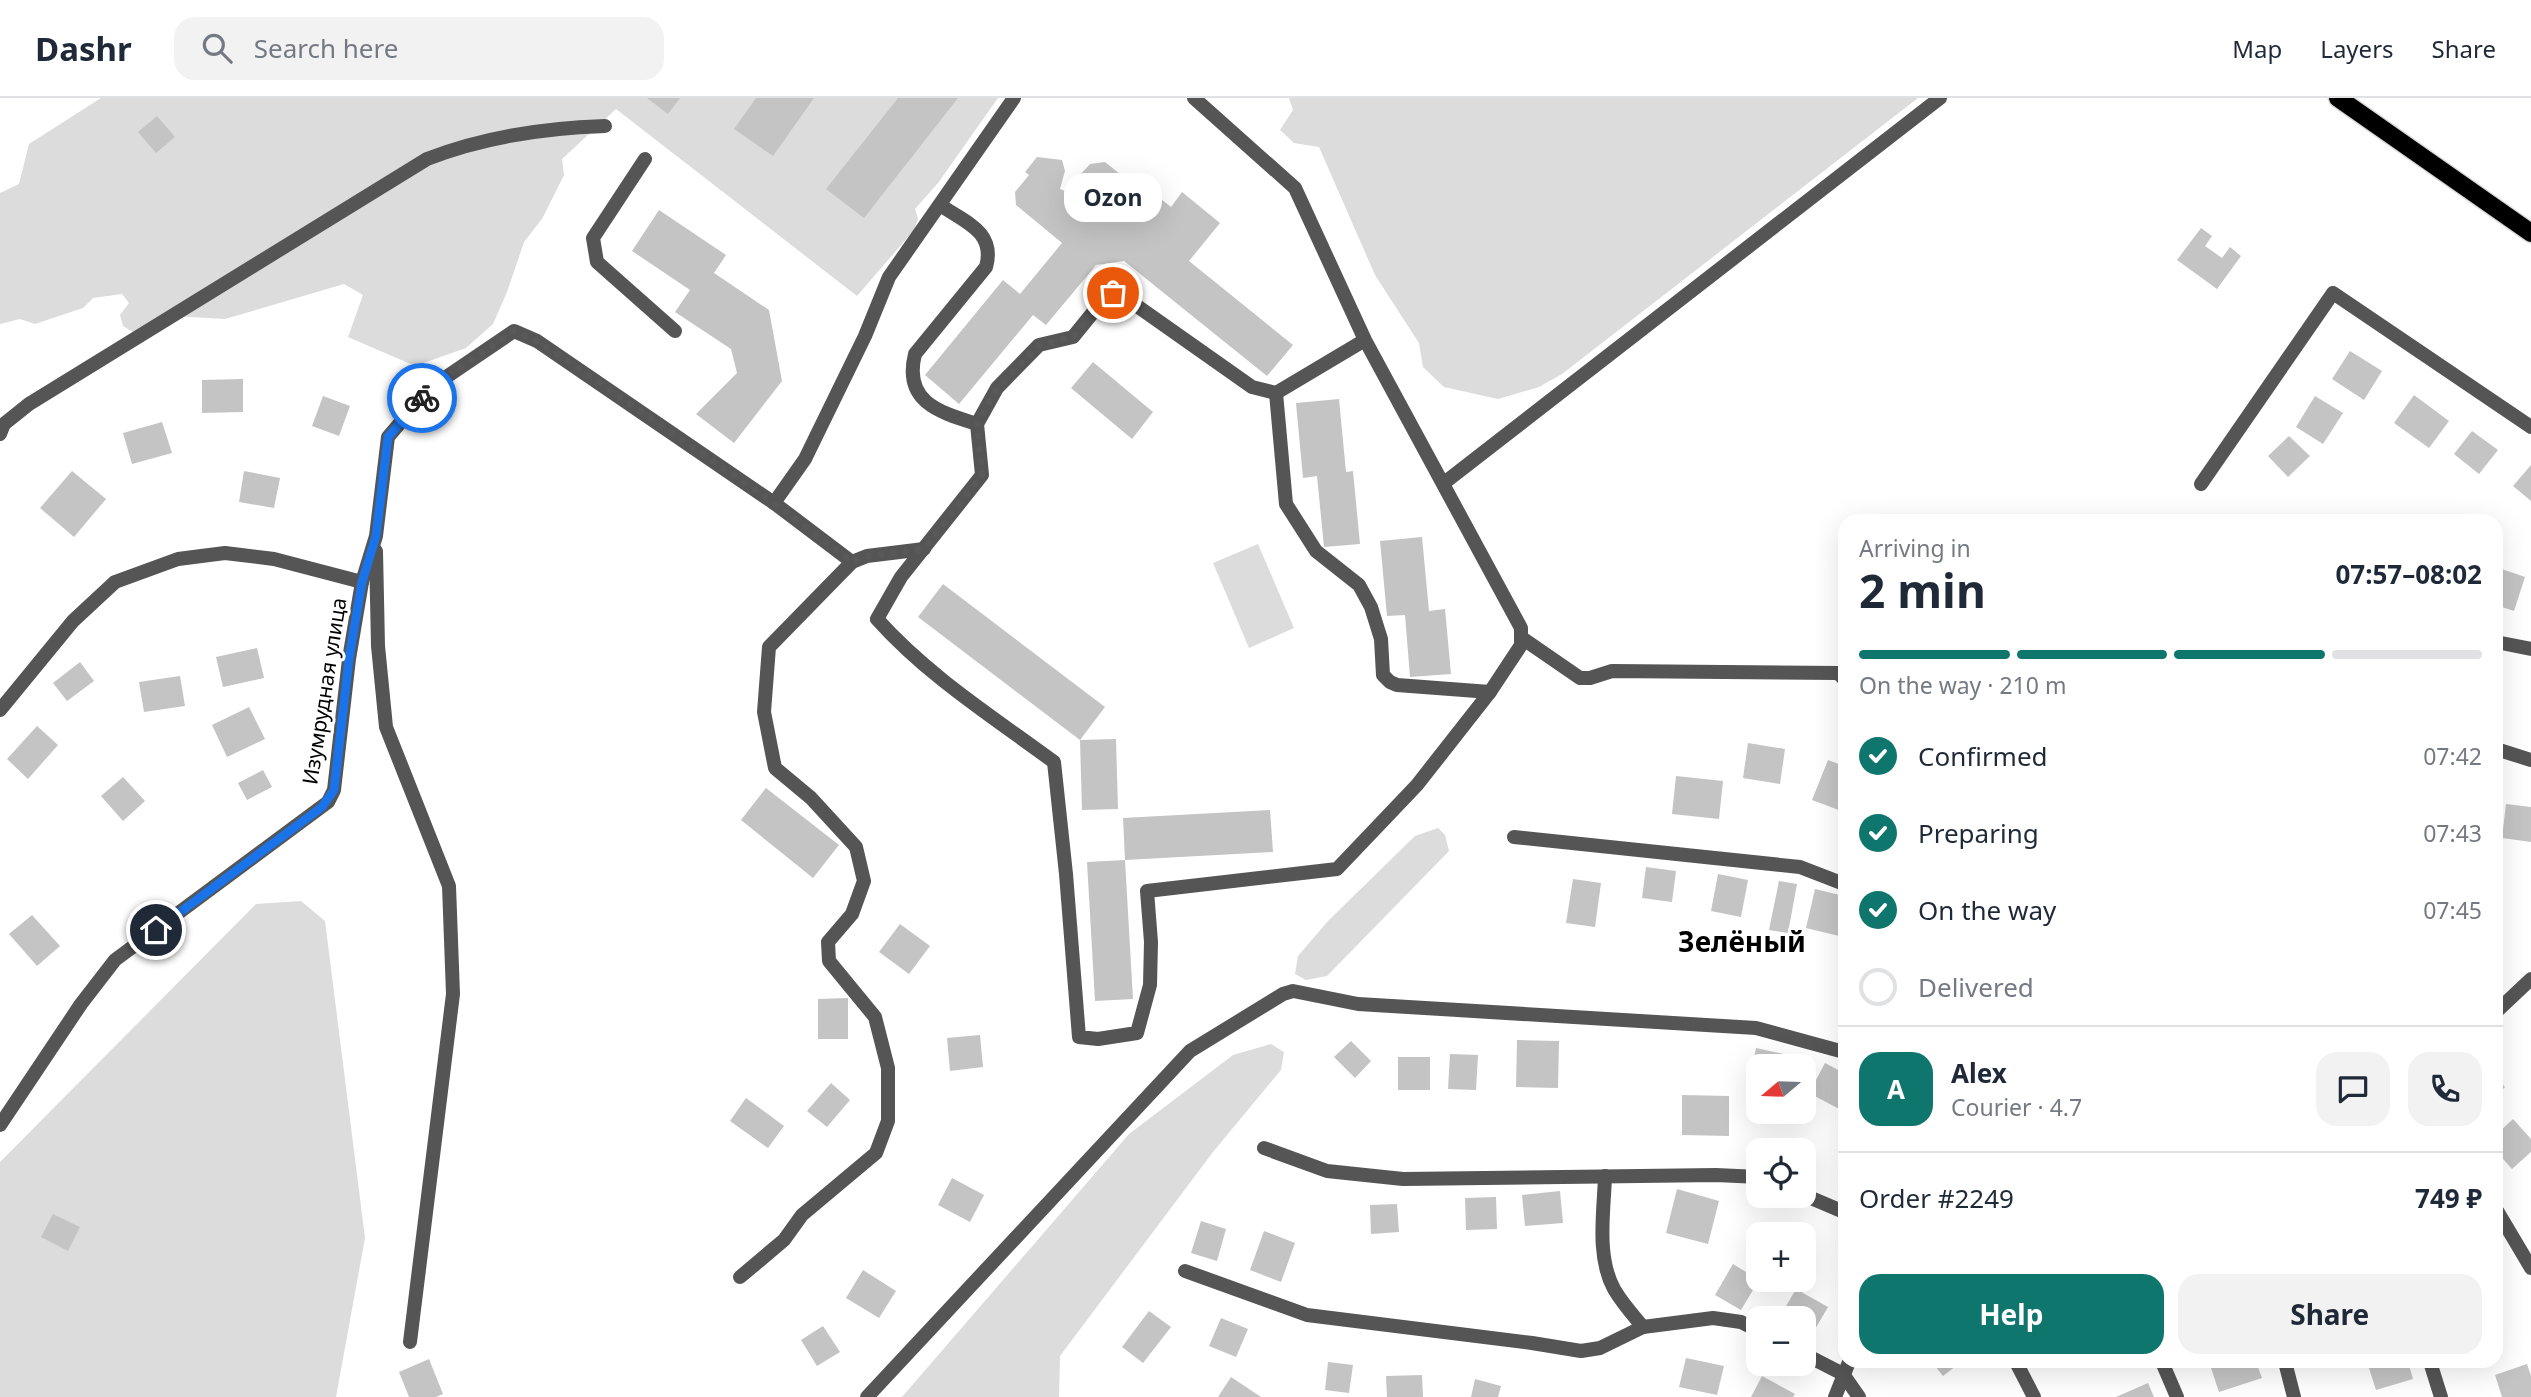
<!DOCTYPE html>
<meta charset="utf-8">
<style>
:root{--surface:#fff;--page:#f2f2f3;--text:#1f2937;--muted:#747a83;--line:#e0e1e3;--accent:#0f766e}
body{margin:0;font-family:"Noto Sans",sans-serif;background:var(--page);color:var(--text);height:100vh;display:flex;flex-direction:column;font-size:26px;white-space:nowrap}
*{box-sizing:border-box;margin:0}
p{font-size:23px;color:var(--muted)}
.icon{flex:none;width:38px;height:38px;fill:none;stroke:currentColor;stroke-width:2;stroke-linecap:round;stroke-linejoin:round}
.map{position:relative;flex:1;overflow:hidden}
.sheet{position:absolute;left:1838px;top:416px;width:665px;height:854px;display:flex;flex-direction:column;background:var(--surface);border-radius:21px;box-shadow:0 7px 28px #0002}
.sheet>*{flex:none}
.needle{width:46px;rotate:251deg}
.controls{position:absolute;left:1746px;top:956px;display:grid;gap:14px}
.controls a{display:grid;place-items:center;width:70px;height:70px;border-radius:14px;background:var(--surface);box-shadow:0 7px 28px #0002;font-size:35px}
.pin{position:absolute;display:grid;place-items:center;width:60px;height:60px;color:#fff;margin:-30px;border:4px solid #fff;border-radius:50%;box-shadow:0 2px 7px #0007}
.courier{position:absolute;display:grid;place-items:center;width:70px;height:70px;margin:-35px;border:5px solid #1a73e8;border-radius:50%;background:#fff;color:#222;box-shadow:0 2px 9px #0007}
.bubble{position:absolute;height:49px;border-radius:21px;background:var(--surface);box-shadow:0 7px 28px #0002;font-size:23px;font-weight:700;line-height:49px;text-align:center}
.headline em{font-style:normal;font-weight:700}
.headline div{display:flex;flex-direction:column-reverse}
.headline{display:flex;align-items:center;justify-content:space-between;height:119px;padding:0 21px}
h1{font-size:46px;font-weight:700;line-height:52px}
.bar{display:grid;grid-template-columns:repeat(4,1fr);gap:10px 7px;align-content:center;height:84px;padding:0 21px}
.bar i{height:9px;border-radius:5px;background:var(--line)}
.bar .selected{background:var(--accent)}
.bar p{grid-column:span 4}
.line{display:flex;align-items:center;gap:18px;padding:0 21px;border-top:2px solid var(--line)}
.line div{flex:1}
.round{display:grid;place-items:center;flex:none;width:74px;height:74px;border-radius:21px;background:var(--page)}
ol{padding:0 21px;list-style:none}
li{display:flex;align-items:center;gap:21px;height:77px}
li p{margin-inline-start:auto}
li .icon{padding:7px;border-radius:50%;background:var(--accent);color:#fff;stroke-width:4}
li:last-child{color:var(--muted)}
li i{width:38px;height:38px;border:4px solid var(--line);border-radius:50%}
.cta{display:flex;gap:14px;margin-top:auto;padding:14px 21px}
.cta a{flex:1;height:80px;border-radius:21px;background:var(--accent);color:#fff;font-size:28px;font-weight:700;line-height:80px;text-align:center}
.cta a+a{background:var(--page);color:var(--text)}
header{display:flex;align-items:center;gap:42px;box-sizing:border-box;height:98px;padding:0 35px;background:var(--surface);border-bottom:2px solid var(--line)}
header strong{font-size:33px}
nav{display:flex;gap:38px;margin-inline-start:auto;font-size:24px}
.search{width:490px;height:63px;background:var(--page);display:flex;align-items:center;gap:18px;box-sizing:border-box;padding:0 24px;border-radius:21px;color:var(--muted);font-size:26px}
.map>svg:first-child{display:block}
.green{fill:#dcdcdc}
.building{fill:#c4c4c4}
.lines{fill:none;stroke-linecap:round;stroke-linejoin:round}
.primary-casing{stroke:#dbdbdb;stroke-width:21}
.street{stroke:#555;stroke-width:14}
.primary{stroke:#000;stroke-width:18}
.done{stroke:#595959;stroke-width:7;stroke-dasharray:0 12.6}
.route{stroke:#1a73e8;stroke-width:9}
.labels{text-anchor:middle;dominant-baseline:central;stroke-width:6;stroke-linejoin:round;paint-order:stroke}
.street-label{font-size:21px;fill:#000;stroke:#fff}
.district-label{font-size:28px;font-weight:bold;fill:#000;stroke:#fff}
</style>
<header>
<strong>Dashr</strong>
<div class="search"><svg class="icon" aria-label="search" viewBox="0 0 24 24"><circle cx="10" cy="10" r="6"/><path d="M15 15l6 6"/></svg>Search here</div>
<nav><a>Map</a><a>Layers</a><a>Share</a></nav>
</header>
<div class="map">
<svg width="2531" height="1299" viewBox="0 0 2531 1299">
<rect width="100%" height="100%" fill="#fff"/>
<g class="green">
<path d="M101,0H998L938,85L915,111L918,121L914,132L857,198L616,11L562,61L564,77L542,121L524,144L507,194L493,226L466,250L415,268L348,239L363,197L344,186L225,221L172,218L133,234L123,228L120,217L129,205L122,196L93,200L83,210L35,226L20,221L0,226V95L19,86L29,46Z"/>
<path d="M1289,0H1918L1562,276L1539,289L1498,301L1444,289L1423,269L1419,245L1375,177L1319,49L1294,45L1280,32L1293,12Z"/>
<path d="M1258,446L1294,530L1249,550L1213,465Z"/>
<path d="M1438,730L1445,737L1449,753L1327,878L1306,882L1295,876L1298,858L1328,823L1415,738Z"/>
<path d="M301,803L325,823L365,1140L336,1299H0V1064L256,806Z"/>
<path d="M1271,946L1284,954L1281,972L1213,1054L1060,1258L1059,1299H902L1129,1036L1233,957Z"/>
</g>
<g class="building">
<path d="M647,0H680L668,16Z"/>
<path d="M756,0H814L773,58L734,31Z"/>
<path d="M898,0H958L864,120L826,91Z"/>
<path d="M157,18L175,39L156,55L138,34Z"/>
<path d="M1037,59L1062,62L1065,73L1060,91L1065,93L1090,66L1105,64L1136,89L1140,84L1171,109L1182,94L1220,125L1189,163L1293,247L1267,278L1124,163L1096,167L1046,227L1033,217L959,306L925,277L1003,182L1020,196L1062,145L1016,107L1015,94L1029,77L1025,74Z"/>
<path d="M659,112L726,157L714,175L769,212L782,283L734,345L696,316L737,275L731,251L675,214L690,192L632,153Z"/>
<path d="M2201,130L2212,138L2205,148L2222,160L2230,149L2241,158L2217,191L2177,162Z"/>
<path d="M2350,253L2382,273L2364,302L2332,281Z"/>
<path d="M1093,264L1153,314L1132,341L1071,290Z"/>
<path d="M243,281V314L202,315V282Z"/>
<path d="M2414,297L2449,323L2429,350L2394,325Z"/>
<path d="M323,298L350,308L339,338L312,328Z"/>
<path d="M2315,298L2343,315L2323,346L2296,329Z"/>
<path d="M1339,301L1346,374L1353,373L1360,446L1324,449L1317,378L1303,380L1296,305Z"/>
<path d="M162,324L172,355L132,366L123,335Z"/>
<path d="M2472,333L2498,352L2479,376L2454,356Z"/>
<path d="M2289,338L2310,358L2288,379L2268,358Z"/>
<path d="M2531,367V403L2513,388Z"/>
<path d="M72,373L106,401L74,439L40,410Z"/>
<path d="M244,373L280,380L274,410L239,404Z"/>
<path d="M1422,439L1429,513L1445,511L1451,576L1410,579L1405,517L1387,518L1380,443Z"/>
<path d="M2496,469L2525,479L2514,513L2496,507Z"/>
<path d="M943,486L1105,609L1080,642L918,519Z"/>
<path d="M257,550L264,580L223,589L216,559Z"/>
<path d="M80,564L94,583L67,603L53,585Z"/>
<path d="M180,578L185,608L144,614L139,584Z"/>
<path d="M249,609L265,641L227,659L212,627Z"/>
<path d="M37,628L58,647L28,681L7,661Z"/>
<path d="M1116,641L1118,711L1082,712L1080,642Z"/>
<path d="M1748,645L1785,651L1780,686L1743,680Z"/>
<path d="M1828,662L1844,668V714L1812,702Z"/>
<path d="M263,672L272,689L247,702L238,685Z"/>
<path d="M1676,678L1723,683L1719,721L1672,716Z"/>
<path d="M123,679L145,703L123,723L101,698Z"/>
<path d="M766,690L839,747L813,780L741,722Z"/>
<path d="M2506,706L2531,709V744L2502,740Z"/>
<path d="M1270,712L1273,754L1125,762L1123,720Z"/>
<path d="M1125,762L1133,901L1095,903L1087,764Z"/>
<path d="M1646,769L1676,773L1672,804L1642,800Z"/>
<path d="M1718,776L1748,782L1741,819L1711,813Z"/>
<path d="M1573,781L1601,785L1595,829L1566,825Z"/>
<path d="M1779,783L1797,786L1788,835L1769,832Z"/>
<path d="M1815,791L1844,798V815L1839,838L1806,830Z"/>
<path d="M32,817L60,848L37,868L9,836Z"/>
<path d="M900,826L930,848L909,876L879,854Z"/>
<path d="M848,900V941H818V901Z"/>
<path d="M980,937L983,969L950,973L947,940Z"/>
<path d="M1517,942L1559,943L1558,990L1516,989Z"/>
<path d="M1351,943L1371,963L1355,980L1334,959Z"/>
<path d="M1756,950L1788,957L1785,968H1759V990L1748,988Z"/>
<path d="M1450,956L1478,957L1476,992L1448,991Z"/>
<rect x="1398" y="959" width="32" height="33"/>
<path d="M1825,965L1844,975L1843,1013L1809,995Z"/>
<path d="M2496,980L2505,989L2496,999Z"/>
<path d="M831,985L850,1002L827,1029L807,1013Z"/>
<path d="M1682,997L1729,998V1038L1682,1037Z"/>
<path d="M746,1000L784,1028L768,1050L730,1023Z"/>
<path d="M2513,1021L2531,1041V1054L2512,1071L2496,1053V1037Z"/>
<path d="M952,1080L984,1097L970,1124L938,1107Z"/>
<path d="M1677,1091L1719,1103L1708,1146L1666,1135Z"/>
<path d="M1560,1093L1563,1125L1525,1128L1522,1097Z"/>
<path d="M1496,1099L1497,1131L1466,1132L1465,1100Z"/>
<path d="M1397,1106L1399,1134L1371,1136L1370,1107Z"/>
<path d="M53,1116L80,1129L68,1153L41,1139Z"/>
<path d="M1201,1123L1226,1131L1217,1163L1191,1155Z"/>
<path d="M1264,1133L1295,1145L1281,1184L1250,1172Z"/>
<path d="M1733,1166L1759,1182L1741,1212L1715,1197Z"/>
<path d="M863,1172L896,1193L879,1220L846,1200Z"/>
<path d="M1796,1191L1828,1209L1814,1233L1804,1228V1220H1790L1782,1215Z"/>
<path d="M1149,1213L1171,1229L1143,1265L1122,1249Z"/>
<path d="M1221,1220L1248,1231L1236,1259L1209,1248Z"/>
<path d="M823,1228L840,1254L817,1268L801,1242Z"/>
<path d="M1686,1260L1724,1268L1717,1297L1679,1289Z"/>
<path d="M429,1261L443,1296L436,1299H409L399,1274Z"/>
<path d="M1328,1264L1353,1267L1349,1295L1325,1292Z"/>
<path d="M1932,1264H1961L1943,1278Z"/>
<path d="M2209,1264H2256L2262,1280L2219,1294Z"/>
<path d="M2367,1264H2408L2413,1281L2376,1292Z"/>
<path d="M2527,1266L2531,1278V1299H2502L2495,1277Z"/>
<path d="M1422,1277L1423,1299H1387L1386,1278Z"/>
<path d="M1762,1278L1795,1296L1793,1299H1751Z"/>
<path d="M1231,1279L1261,1299H1218Z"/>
<path d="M1475,1281L1501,1288L1498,1299H1471Z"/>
<path d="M2148,1285L2154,1299H2116Z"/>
</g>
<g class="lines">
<defs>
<path id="primary" d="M2338,0L2531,135"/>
</defs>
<use href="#primary" class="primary-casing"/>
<g class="street">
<path d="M1194,0L1295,90L1365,242L1521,530V547L1490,594L1417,687L1337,771L1147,793L1151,844L1150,887L1137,935L1098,941L1079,939L1066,776L1054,664C993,619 928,578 877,521L901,479L982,377L977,326L997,290L1039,247L1073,239L1108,196H1120L1252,289L1276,295L1365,242"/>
<path d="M645,61L593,140L597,164L675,233"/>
<path d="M940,107C965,124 996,134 986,169L915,256C903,304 939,314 977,326"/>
<path d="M1276,295L1286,406L1316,453L1359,487L1371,509L1381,541L1383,577L1390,584L1397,587L1490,594"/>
<path d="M0,336L4,326L29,306L427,61C483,39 544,30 605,28"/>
<path d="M1444,385L1940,0"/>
<path d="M2201,386L2333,195L2531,329"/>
<path d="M774,405L805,361L865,238L889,179L1014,0"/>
<path d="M376,453L378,548L386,629L449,788L453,896L410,1244"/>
<path d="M1522,540L1580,580H1590L1612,573L1838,575L1844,581"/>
<path d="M2496,544L2531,551"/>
<path d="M0,612L73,523L115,484L178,461L225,455L274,461L362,484L376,438L388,339L430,290L514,233L537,243L774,405L852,464"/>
<path d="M2496,651L2531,662"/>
<path d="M1514,739L1800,769L1844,786"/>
<path d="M2496,914L2531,881"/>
<path d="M0,1027L81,906L115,862L328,704L334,692L349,561L362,484"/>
<path d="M1264,1050L1327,1073L1403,1081L1716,1077L1759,1079"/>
<path d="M1605,1078C1604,1113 1596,1158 1614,1191C1622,1205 1633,1217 1643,1229"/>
<path d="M1804,1097L1844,1114"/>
<path d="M2496,1111L2531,1170"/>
<path d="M1185,1173L1307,1217L1532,1245L1581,1253L1600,1250L1643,1229L1713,1220L1741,1224L1759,1233"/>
<path d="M740,1179L784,1142L802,1117L876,1055L888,1023V970L875,919L829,863L828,844L852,816L864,783L856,749L811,700L775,670L764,614L769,549L852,464L867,458L924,451"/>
<path d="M1804,1256L1843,1276L1859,1299"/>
<path d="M2016,1264L2034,1299"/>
<path d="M2162,1264L2177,1299"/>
<path d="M2285,1264L2294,1299"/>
<path d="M2430,1264L2441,1299"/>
<path d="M867,1299L1190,953L1283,896L1293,893L1358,906L1756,930L1844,954"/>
<path d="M1835,1299L1849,1264"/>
</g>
<use href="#primary" class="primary"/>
</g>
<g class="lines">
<path class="done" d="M422,300L430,290L514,233L537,243L559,257L774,405L852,464L867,458L924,451L982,377L977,326L997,290L1039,247L1073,239L1108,196L1113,195"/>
<path class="route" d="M156,832L322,709L334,692L349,561L362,484L376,438L388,339L422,300"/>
</g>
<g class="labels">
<g class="street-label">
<text transform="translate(324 593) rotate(-81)">Изумрудная улица</text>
</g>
<g class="district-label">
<text x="1742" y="843">Зелёный</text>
</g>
</g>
</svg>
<div class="controls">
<a><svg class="needle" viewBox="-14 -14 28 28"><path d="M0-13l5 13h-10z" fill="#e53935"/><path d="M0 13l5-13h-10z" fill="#747a83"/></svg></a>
<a><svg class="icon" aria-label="locate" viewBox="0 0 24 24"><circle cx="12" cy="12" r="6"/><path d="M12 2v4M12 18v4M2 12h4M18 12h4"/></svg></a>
<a>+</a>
<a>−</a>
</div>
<div class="pin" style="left:1113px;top:195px;background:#ea580c"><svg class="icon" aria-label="bag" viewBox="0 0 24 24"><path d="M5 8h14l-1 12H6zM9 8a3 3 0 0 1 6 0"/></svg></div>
<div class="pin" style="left:156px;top:832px;background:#1f2937"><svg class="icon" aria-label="home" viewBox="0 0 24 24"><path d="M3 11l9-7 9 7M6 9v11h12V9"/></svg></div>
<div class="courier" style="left:422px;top:300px"><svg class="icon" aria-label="bike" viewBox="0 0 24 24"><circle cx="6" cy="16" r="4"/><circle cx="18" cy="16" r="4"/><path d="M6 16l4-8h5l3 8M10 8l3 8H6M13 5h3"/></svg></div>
<div class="bubble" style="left:1064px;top:75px;width:98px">Ozon</div>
<section class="sheet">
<div class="headline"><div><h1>2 min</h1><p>Arriving in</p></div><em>07:57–08:02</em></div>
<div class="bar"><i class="selected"></i><i class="selected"></i><i class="selected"></i><i></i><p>On the way · 210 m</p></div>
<ol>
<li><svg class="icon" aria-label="check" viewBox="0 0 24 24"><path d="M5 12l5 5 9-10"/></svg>Confirmed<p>07:42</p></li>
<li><svg class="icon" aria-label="check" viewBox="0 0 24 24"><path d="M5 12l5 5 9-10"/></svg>Preparing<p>07:43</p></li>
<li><svg class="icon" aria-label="check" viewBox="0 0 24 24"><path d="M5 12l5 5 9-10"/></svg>On the way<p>07:45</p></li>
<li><i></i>Delivered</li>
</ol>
<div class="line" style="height:126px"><b class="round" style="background:var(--accent);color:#fff">A</b><div><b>Alex</b><p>Courier · 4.7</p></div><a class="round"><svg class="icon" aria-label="chat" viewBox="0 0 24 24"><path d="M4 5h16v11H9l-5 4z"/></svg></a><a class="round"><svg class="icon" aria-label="phone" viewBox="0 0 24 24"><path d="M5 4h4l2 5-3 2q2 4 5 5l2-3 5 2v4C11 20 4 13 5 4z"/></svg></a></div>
<div class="line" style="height:91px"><div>Order #2249</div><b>749 ₽</b></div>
<div class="cta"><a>Help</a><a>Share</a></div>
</section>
</div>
